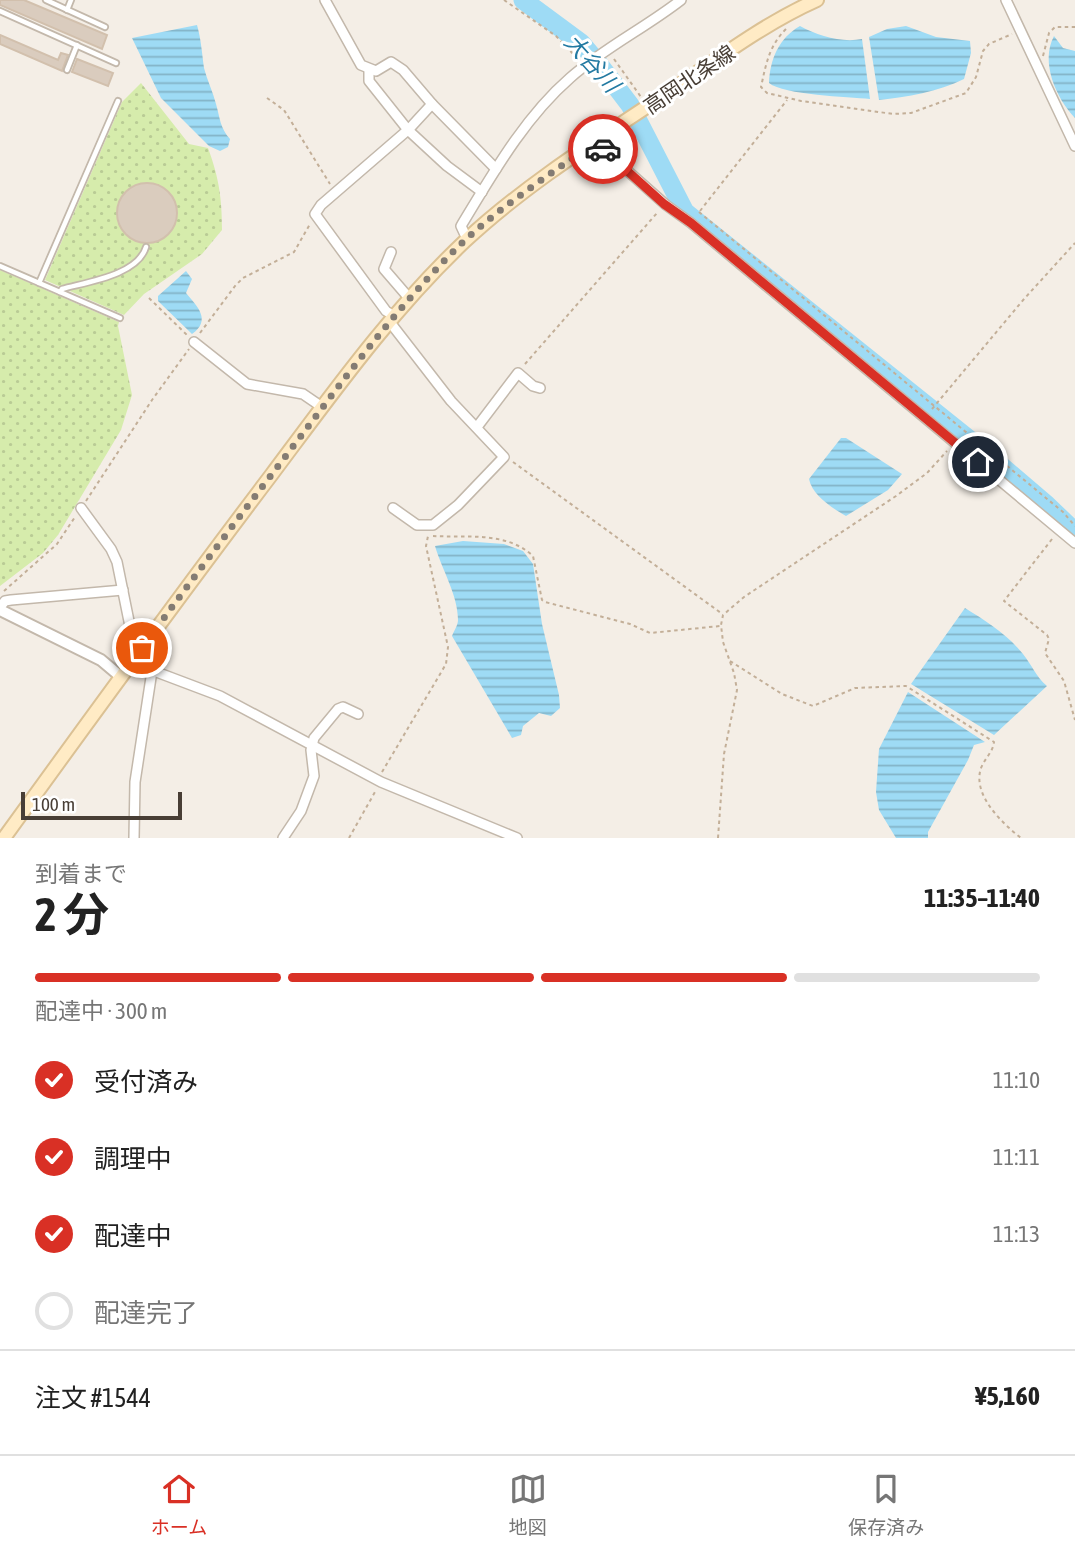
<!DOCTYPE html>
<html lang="ja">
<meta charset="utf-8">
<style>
:root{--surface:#fff;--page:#f2f2f2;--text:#222;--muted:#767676;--line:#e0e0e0;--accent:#d93025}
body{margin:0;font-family:"Asap Condensed","Noto Sans JP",sans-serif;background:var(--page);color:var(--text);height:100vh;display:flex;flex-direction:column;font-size:26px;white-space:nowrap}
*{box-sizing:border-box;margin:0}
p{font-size:23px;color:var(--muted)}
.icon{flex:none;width:38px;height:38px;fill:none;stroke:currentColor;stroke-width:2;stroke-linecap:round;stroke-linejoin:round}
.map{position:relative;height:838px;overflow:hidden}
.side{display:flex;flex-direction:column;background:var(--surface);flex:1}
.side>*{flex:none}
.scale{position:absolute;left:21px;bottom:18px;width:161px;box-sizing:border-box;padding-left:7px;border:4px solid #483e35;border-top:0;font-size:19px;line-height:24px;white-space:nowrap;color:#483e35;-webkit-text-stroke:5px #fff;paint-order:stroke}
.pin{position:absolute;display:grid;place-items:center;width:60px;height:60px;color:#fff;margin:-30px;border:4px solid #fff;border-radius:50%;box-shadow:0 2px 7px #0007}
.courier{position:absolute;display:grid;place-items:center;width:70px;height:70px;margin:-35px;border:5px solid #d93025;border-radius:50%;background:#fff;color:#222;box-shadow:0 2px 9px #0007}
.headline em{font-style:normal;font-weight:700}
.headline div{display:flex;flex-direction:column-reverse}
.headline{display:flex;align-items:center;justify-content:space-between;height:119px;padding:0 35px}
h1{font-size:46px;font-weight:700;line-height:52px}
.bar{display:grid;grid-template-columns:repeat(4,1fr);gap:10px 7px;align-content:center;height:84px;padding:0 35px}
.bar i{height:9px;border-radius:5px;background:var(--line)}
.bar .active{background:var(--accent)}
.bar p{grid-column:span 4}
.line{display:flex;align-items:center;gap:18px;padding:0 35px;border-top:2px solid var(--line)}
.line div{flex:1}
ol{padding:0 35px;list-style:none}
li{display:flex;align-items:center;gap:21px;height:77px}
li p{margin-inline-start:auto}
li .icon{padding:7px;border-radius:50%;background:var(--accent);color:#fff;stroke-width:4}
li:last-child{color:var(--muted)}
li i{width:38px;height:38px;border:4px solid var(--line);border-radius:50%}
.tabs{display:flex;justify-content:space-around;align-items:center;height:98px;border-top:2px solid var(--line);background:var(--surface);font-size:19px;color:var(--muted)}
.tabs a{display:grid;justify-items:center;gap:4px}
.tabs .active{color:var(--accent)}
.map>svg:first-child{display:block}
.grass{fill:url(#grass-dots)}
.water{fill:url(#water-rules)}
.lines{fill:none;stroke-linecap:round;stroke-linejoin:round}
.river{stroke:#9edbf5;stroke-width:19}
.building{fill:#daccbe;stroke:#d2c0ad;stroke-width:2}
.service-casing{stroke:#c3b8ab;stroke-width:8}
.minor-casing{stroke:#c3b8ab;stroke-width:12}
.tertiary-casing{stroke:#c3b8ab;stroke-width:14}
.secondary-casing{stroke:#dbc194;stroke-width:16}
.path{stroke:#c3af98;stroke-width:2;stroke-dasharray:3.5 3.5;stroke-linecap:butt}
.service{stroke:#fff;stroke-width:4.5}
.minor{stroke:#fff;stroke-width:9}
.tertiary{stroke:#fff;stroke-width:10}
.secondary{stroke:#ffebc5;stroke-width:12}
.done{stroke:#847c73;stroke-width:7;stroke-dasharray:0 12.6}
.route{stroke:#d93025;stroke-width:9}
.labels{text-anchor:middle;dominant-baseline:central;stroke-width:6;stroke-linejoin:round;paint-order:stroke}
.street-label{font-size:21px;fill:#483e35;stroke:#fff}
.water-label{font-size:23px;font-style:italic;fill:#237aa2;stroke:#fff}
</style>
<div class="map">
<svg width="1075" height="838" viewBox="0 0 1075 838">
<defs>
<pattern id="grass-dots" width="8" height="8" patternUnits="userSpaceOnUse" patternTransform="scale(1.75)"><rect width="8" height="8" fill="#d6ecac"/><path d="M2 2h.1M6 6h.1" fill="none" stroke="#b9cb95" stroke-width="1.8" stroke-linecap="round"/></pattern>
<pattern id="water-rules" width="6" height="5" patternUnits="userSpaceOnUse" patternTransform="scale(1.75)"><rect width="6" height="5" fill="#9edbf5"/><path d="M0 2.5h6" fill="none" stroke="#83b3c7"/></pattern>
</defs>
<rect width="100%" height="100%" fill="#f4eee6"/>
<g class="grass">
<path d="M141,83L189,144L208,148C219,178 222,198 222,230L202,254L144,294L124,315L45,280L122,102Z"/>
<path d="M0,270L119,322L118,326L132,395L121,430L58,535L43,553L0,586Z"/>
</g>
<g class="water">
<path d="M197,25C201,39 202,53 204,68C207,80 213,92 216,104C220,118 220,128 230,139L228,147L220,151L209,146L161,98L132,38Z"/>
<path d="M800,26C818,36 842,43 862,39L870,99C848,97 784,95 769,83C770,59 779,38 800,26Z"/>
<path d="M906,26L936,37L970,41L971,53L964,79C938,92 907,97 879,100L869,37L887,29Z"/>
<path d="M1054,36L1063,48L1075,51V118C1056,98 1040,62 1054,36Z"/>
<path d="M186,271L192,279L186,293C197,306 212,320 192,334L158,301V296Z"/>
<path d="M841,438H846L902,474L888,490L846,516C832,508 812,495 809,479Z"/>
<path d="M463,541L504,544L523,551L533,564L542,624L559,695L560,708L551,716L539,713L523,726L521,735L512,738L452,636C454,631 458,625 458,620C458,595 442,570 435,546Z"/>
<path d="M965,608C986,621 1007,634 1023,654C1032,665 1036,677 1047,686L994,735L911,684Z"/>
<path d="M908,692L985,742L974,745L968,760L928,832V838H896L879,810L876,792L879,749Z"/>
</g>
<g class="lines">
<path class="river" d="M523,0L581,43L598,63L630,105L685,212L986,453L1047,505L1075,532"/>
</g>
<g class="building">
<path d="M0,0H24L107,35L102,49L0,5Z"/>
<path d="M0,35L58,60L61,53L68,55L62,71L0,44Z"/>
<path d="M77,59L113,73L108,86L72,72Z"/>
<circle cx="147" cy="213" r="30"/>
</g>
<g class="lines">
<defs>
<g id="service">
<path d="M46,0L105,27"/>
<path d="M67,10L71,0"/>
<path d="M0,11L116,63"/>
<path d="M67,70L77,45"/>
<path d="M0,266L120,318"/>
<path d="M39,283L118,101"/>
<path d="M60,292L62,289C87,282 138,275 146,247"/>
</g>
<g id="minor">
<path d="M325,0L361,65L376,71L391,62L403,70L432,104L496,169"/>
<path d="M1006,0L1075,146"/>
<path d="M369,70V81L408,130L447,166L482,192"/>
<path d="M595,142L666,205L691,223L1075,543"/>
<path d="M467,239L461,226C492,175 524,118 570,78C604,48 645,28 681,0"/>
<path d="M391,252L384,269L409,298"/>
<path d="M394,316L386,311L315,214L321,205L409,129L432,104"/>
<path d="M389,321L451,401L504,457L458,505L433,525H417L393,508"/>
<path d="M194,342L247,384L303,394L322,407"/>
<path d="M477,427L518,373L533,386L540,388"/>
<path d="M81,508L111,549L117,562L133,641L142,647"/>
<path d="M0,607L5,601L11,600L123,590"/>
<path d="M130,662L220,696L381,782L517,838"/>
<path d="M134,838L135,782L152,671"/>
<path d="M283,838L301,811L314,776L311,750L314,738L338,709L343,707L358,714"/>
</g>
<path id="tertiary" d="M0,610L101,660L120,676"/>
<path id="secondary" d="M4,838C92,716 181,594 272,474C332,394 391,311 465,241C525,185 597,140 666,94C715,61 763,24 817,0"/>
</defs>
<use href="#service" class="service-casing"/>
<use href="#minor" class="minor-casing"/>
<use href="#tertiary" class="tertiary-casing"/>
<use href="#secondary" class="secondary-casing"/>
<g class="path">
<path d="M504,0L556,36L577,58"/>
<path d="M786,29C769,46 766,64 761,87L767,93L801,101L893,114L911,113L966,93L976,77L983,51L989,44L1012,34"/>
<path d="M1043,56L1049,33L1055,27H1075"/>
<path d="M614,59L641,97"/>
<path d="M267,98L284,110L330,184"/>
<path d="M700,211L787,100"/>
<path d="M699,212L1063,512L1075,526"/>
<path d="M149,298L188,336"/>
<path d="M200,333L235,286L243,278L294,252L310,224"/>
<path d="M525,364L657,213"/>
<path d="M932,409L1024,299L1075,243"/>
<path d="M513,462L721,613"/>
<path d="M86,501L152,400L189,349"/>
<path d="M433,536C467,538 506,531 533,556L542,600L545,602L630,624L650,633L720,626"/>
<path d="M1052,539L1004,601L1047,635L1049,639L1045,653L1064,681L1075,720"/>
<path d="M4,591L57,544L75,517"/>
<path d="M730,661L782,694L813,706L855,688L906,686L994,742C993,752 985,758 981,768C972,795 1002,823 1021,838"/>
<path d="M382,772L446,664L448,647L426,546L428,536"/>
<path d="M349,838L375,792"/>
<path d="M718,838L724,754L737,690L734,673L723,642L721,625L723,615L744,597L896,496L927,473L947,451"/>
</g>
<use href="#service" class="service"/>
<use href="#minor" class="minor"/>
<use href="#tertiary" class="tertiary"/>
<use href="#secondary" class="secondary"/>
</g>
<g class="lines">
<path class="done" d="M142,648C193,578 245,509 298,440C350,371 402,301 464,241C504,204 551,174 595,142L603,149"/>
<path class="route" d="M603,149L664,204L691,223L978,462"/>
</g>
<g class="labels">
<g class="street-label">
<text transform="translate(689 79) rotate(-34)">高岡北条線</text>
</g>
<g class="water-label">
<text transform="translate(592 63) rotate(48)">大谷川</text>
</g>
</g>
</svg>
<div class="scale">100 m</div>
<div class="pin" style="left:142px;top:648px;background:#ea580c"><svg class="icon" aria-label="bag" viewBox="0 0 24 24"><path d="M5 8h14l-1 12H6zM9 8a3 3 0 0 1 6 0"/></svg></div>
<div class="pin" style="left:978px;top:462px;background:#1f2937"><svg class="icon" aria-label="home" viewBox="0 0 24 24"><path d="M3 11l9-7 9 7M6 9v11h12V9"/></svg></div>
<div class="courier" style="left:603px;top:149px"><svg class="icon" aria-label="car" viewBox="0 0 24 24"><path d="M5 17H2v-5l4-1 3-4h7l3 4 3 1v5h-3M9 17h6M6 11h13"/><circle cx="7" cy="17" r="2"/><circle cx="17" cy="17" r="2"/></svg></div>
</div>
<section class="side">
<div class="headline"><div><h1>2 分</h1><p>到着まで</p></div><em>11:35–11:40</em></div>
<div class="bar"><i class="active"></i><i class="active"></i><i class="active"></i><i></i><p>配達中 · 300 m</p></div>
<ol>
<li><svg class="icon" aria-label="check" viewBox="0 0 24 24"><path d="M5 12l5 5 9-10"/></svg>受付済み<p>11:10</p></li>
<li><svg class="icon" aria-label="check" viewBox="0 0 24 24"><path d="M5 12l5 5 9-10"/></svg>調理中<p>11:11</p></li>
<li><svg class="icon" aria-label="check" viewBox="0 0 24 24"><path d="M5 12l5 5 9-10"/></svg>配達中<p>11:13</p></li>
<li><i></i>配達完了</li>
</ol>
<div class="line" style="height:91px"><div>注文 #1544</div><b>¥5,160</b></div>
</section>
<nav class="tabs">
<a class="active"><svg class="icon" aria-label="home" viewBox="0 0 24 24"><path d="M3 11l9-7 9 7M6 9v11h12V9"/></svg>ホーム</a>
<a><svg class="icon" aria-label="map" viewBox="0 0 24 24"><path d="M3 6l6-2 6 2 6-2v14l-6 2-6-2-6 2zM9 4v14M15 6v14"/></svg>地図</a>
<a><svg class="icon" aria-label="saved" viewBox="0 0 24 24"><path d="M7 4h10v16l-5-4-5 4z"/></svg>保存済み</a>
</nav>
